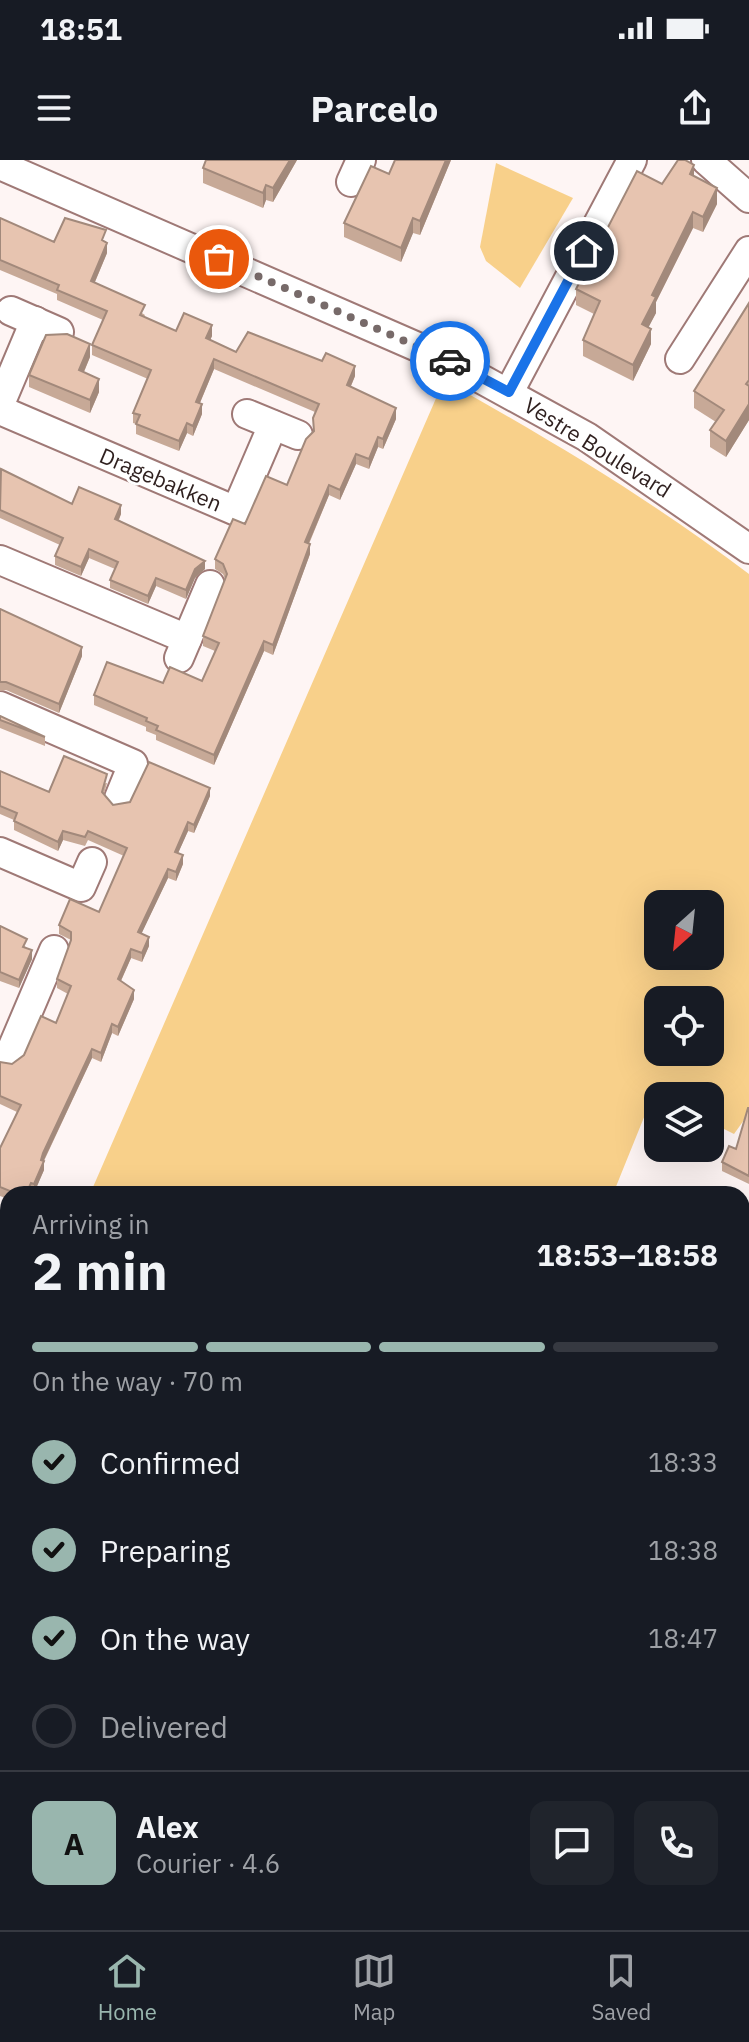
<!DOCTYPE html>
<meta charset="utf-8">
<style>
:root{--surface:#171b24;--page:#20242c;--text:#f1f3f6;--muted:#9ea1a6;--line:#363941;--accent:#99b6ae}
body{margin:0;font-family:"IBM Plex Sans",sans-serif;background:var(--page);color:var(--text);height:100vh;display:flex;flex-direction:column;font-size:30px;white-space:nowrap}
*{box-sizing:border-box;margin:0}
p{font-size:26px;color:var(--muted)}
.icon{flex:none;width:44px;height:44px;fill:none;stroke:currentColor;stroke-width:2;stroke-linecap:round;stroke-linejoin:round}
.map{position:relative;flex:1;overflow:hidden}
.panel{position:absolute;left:0px;top:1026px;width:750px;height:744px;display:flex;flex-direction:column;background:var(--surface);border-radius:24px 24px 0 0;box-shadow:0 8px 32px #0002}
.panel>*{flex:none}
.needle{width:52px;rotate:207deg}
.buttons{position:absolute;left:644px;top:730px;display:grid;gap:16px}
.buttons a{display:grid;place-items:center;width:80px;height:80px;border-radius:16px;background:var(--surface);box-shadow:0 8px 32px #0002;font-size:40px}
.pin{position:absolute;display:grid;place-items:center;width:68px;height:68px;color:#fff;margin:-34px;border:4px solid #fff;border-radius:50%;box-shadow:0 2px 8px #0007}
.courier{position:absolute;display:grid;place-items:center;width:80px;height:80px;margin:-40px;border:6px solid #1a73e8;border-radius:50%;background:#fff;color:#222;box-shadow:0 2px 10px #0007}
.headline em{font-style:normal;font-weight:700}
.headline div{display:flex;flex-direction:column-reverse}
.headline{display:flex;align-items:center;justify-content:space-between;height:136px;padding:0 32px}
h1{font-size:52px;font-weight:700;line-height:60px}
.bar{display:grid;grid-template-columns:repeat(4,1fr);gap:12px 8px;align-content:center;height:96px;padding:0 32px}
.bar i{height:10px;border-radius:6px;background:var(--line)}
.bar .current{background:var(--accent)}
.bar p{grid-column:span 4}
.line{display:flex;align-items:center;gap:20px;padding:0 32px;border-top:2px solid var(--line)}
.line div{flex:1}
.round{display:grid;place-items:center;flex:none;width:84px;height:84px;border-radius:16px;background:var(--page)}
ol{padding:0 32px;list-style:none}
li{display:flex;align-items:center;gap:24px;height:88px}
li p{margin-inline-start:auto}
li .icon{padding:8px;border-radius:50%;background:var(--accent);color:#111;stroke-width:4}
li:last-child{color:var(--muted)}
li i{width:44px;height:44px;border:4px solid var(--line);border-radius:50%}
.status{display:flex;justify-content:space-between;align-items:center;height:56px;padding:0 40px;background:var(--surface);direction:ltr}
.status svg{height:22px;fill:currentColor}
header{display:flex;justify-content:space-between;align-items:center;height:104px;padding:0 32px;background:var(--surface);font-size:36px;font-weight:700}
.tabs{display:flex;justify-content:space-around;align-items:center;height:112px;border-top:2px solid var(--line);background:var(--surface);font-size:22px;color:var(--muted)}
.tabs a{display:grid;justify-items:center;gap:4px}
.tabs .current{color:var(--accent)}
.map>svg:first-child{display:block}
.green{fill:#f8d08a;fill-rule:evenodd}
.lines{fill:none;stroke-linecap:round;stroke-linejoin:round}
.minor-casing{stroke:#9f7976;stroke-width:32}
.minor{stroke:#fff;stroke-width:28}
.wall{fill:#c7a997}
.shaded-wall{fill:#a2897b}
.building{fill:#e7c4b0;stroke:#a2897b;stroke-width:2}
.done{stroke:#776a69;stroke-width:8;stroke-dasharray:0 14.4}
.route{stroke:#1a73e8;stroke-width:10}
.labels{text-anchor:middle;dominant-baseline:central;stroke-width:6;stroke-linejoin:round;paint-order:stroke}
.street-label{font-size:22px;fill:#2e1f1e;stroke:#fff}
</style>
<div class="status"><b>18:51</b><svg viewBox="0 0 49 12"><path d="M0 12V9h3v3zM5 12V6h3v6zM10 12V3h3v9zM15 12V0h3v12zM26 1h20v11H26zM47 4h2v5h-2z"/></svg></div>
<header><svg class="icon" aria-label="menu" viewBox="0 0 24 24"><path d="M4 6h16M4 12h16M4 18h16"/></svg>Parcelo<svg class="icon" aria-label="share" viewBox="0 0 24 24"><path d="M12 15V3M7 8l5-5 5 5M5 13v7h14v-7"/></svg></header>
<div class="map">
<svg width="749" height="1770" viewBox="0 0 749 1770">
<rect width="100%" height="100%" fill="#fef5f4"/>
<g class="green">
<path d="M496,3L573,38L520,128L486,101L480,87Z"/>
<path d="M444,220C552,281 650,339 749,414V953L734,974L710,962V936L653,935L613,1034H90ZM658,744H710V796H658ZM658,840H710V892H658Z"/>
<path d="M339,1762H456L450,1770H350Z"/>
</g>
<g class="lines">
<defs>
<g id="minor">
<path d="M706,0L749,38"/>
<path d="M0,5L445,199L587,277L749,389"/>
<path d="M351,22L361,0"/>
<path d="M11,151L59,172"/>
<path d="M680,199L749,91"/>
<path d="M509,232L632,0"/>
<path d="M0,244L35,161"/>
<path d="M0,250L236,351L273,265"/>
<path d="M247,254L298,275"/>
<path d="M0,400L187,479"/>
<path d="M179,498L210,425"/>
<path d="M0,546L133,604L119,638"/>
<path d="M0,692L81,727L92,702"/>
<path d="M9,896L54,790"/>
<path d="M742,1255L749,1240"/>
<path d="M0,1557L8,1561"/>
<path d="M742,1614L749,1618"/>
<path d="M314,1762L325,1770"/>
<path d="M521,1770L523,1762"/>
</g>
</defs>
<use href="#minor" class="minor-casing"/>
<use href="#minor" class="minor"/>
</g>
<g class="wall">
<path d="M206,0H297L273,42L266,40L263,48L203,23V8Z"/>
<path d="M451,0L420,75L413,73L401,102L344,77V63L389,14Z"/>
<path d="M694,17L717,44L703,72L693,68L656,142V153L648,167L651,184L633,221L583,196V180L594,154L576,145V129L662,24Z"/>
<path d="M0,58L54,82L106,81L107,93L95,122L145,155L144,157L176,171L212,176L210,180L236,192L355,216L351,226L396,259L383,289L378,287L369,309L356,304L340,340L329,335L309,384L310,394L273,495L264,491L214,605L156,580V575L146,571V567L94,545V535L163,523L202,521L215,491L203,486V476L225,419L223,414L215,409V399L245,364L287,325L313,271V258L315,252L214,209L200,243L202,254L193,276L187,273L179,291L136,274V264L133,263V253L148,219L92,195V185L103,160L57,140V134L0,110Z"/>
<path d="M749,143V260L726,297L710,287V270L716,262L694,248V231Z"/>
<path d="M90,197L84,212L99,232L90,253L29,227V215Z"/>
<path d="M0,311L72,344L121,354L119,360L205,409L195,418L186,439L156,426L148,444L110,428V420L115,409L89,398L81,416L55,405V396L60,385L0,358Z"/>
<path d="M0,449L82,496L59,553L6,530L0,531Z"/>
<path d="M0,556L45,577V586L0,568Z"/>
<path d="M0,611L49,632L107,623L104,634L113,645L210,636L194,673L188,671L178,693L183,704L176,721L168,718L141,774L149,786L142,802L131,798L121,821L134,839L118,876L112,873L101,902L92,898L44,1001V1010L34,1033L31,1031L30,1034H8V1039L0,1036V988L17,952L0,944V903L12,904L24,895L56,863L68,834L57,828V819L71,780L59,774V765L99,752L124,696L88,680L85,686L63,680L58,691L14,670V660L0,654Z"/>
<path d="M0,766L27,788L32,799L19,828L0,821Z"/>
<path d="M749,948V1024L722,1011V1002L736,989Z"/>
<path d="M749,1049V1072L744,1069V1061Z"/>
<path d="M749,1507V1573L746,1579L742,1577V1518Z"/>
<path d="M742,1639L749,1643V1706L742,1702Z"/>
<path d="M8,1653V1720L0,1721V1654Z"/>
<path d="M749,1728V1758L742,1754V1741Z"/>
<path d="M595,1762H676L688,1770H594Z"/>
</g>
<g class="shaded-wall">
<path d="M290,0H297L273,42V28Z"/>
<path d="M446,0H451L420,75V61Z"/>
<path d="M694,5V21L690,14Z"/>
<path d="M266,25V40L263,48V33Z"/>
<path d="M717,28V44L703,72V57Z"/>
<path d="M693,52V68L656,142V153L642,180V164L652,135Z"/>
<path d="M413,58V73L401,102V88Z"/>
<path d="M107,83V93L91,131V121Z"/>
<path d="M212,165V176L206,189V178Z"/>
<path d="M651,169V184L633,221V205Z"/>
<path d="M90,184V197L79,223V210Z"/>
<path d="M214,199V209L196,252V242Z"/>
<path d="M355,206V216L347,235V225Z"/>
<path d="M99,219V232L90,253V240Z"/>
<path d="M202,244V254L193,276V266Z"/>
<path d="M749,244V260L726,297V281Z"/>
<path d="M396,248V259L383,289V279Z"/>
<path d="M187,263V273L179,291V281Z"/>
<path d="M378,277V287L369,309V299Z"/>
<path d="M356,294V304L340,340V330Z"/>
<path d="M329,325V335L305,392V382Z"/>
<path d="M121,345V354L115,367V359Z"/>
<path d="M310,384V394L273,495V485Z"/>
<path d="M89,389V398L81,416V407Z"/>
<path d="M205,401V409L195,418L186,439V430L195,409Z"/>
<path d="M156,418V426L148,444V436Z"/>
<path d="M264,481V491L214,605V595Z"/>
<path d="M82,487V496L59,553V544Z"/>
<path d="M210,628V636L194,673V665Z"/>
<path d="M188,662V671L175,700V692Z"/>
<path d="M63,671V680L58,691V682Z"/>
<path d="M183,695V704L176,721V712Z"/>
<path d="M168,709V718L138,781V772Z"/>
<path d="M149,777V786L142,802V793Z"/>
<path d="M131,789V798L118,827V819Z"/>
<path d="M32,790V799L19,828V820Z"/>
<path d="M134,830V839L118,876V867Z"/>
<path d="M112,864V873L101,902V893Z"/>
<path d="M92,889V898L43,1002L41,1000L43,993Z"/>
<path d="M44,1001V1010L34,1033V1024Z"/>
<path d="M8,1166V1175L0,1196V1187Z"/>
<path d="M8,1267V1278L0,1298V1288Z"/>
<path d="M749,1391V1400L742,1414V1406Z"/>
<path d="M749,1564V1573L746,1579V1570Z"/>
<path d="M470,1762H474V1770H465Z"/>
<path d="M626,1762H629V1770H621Z"/>
</g>
<g class="building">
<path d="M206,0H290L273,28L266,25L263,33L203,8Z"/>
<path d="M395,0H446L420,61L413,58L401,88L344,63L371,6L389,14Z"/>
<path d="M678,0H685L694,5L690,14L717,28L703,57L693,52L652,135L656,137L642,164L651,169L633,205L583,180L600,141L576,129L637,11L662,24Z"/>
<path d="M0,58L54,82L65,58L106,70L102,80L107,83L91,121L145,145L140,155L176,171L184,153L212,165L206,178L236,192L248,172L322,201L326,193L355,206L347,225L396,248L383,279L378,277L369,299L356,294L340,330L329,325L305,382L310,384L273,485L264,481L214,595L156,570L158,566L146,561L147,558L94,535L107,502L163,523L170,507L202,521L219,483L203,476L227,414L223,404L215,399L233,359L245,364L266,316L287,325L306,279L314,271L313,258L319,244L214,199L196,242L202,244L193,266L187,263L179,281L136,264L140,255L133,253L151,210L92,185L107,151L57,130L59,125L0,100Z"/>
<path d="M749,143V220L746,224L749,226V244L726,281L710,270L724,250L694,231Z"/>
<path d="M67,174L90,184L79,210L99,219L90,240L29,215L46,175Z"/>
<path d="M1,309L72,344L79,327L121,345L115,359L205,401L195,409L186,430L156,418L148,436L110,420L118,402L89,389L81,407L55,396L63,378L0,350Z"/>
<path d="M0,449L82,487L59,544L6,522H0Z"/>
<path d="M0,556L45,577L0,560Z"/>
<path d="M64,596L107,614L102,632L113,645L130,642L149,602L210,628L194,665L188,662L175,692L183,695L176,712L168,709L138,772L149,777L142,793L131,789L118,819L134,830L118,867L112,864L101,893L92,889L43,993L41,1000L44,1001L34,1024L31,1023L26,1034H17L0,1027V988L21,945L0,936V902L12,904L24,895L41,856L56,863L71,826L57,819L71,780V772L59,765L70,739L99,752L127,688L88,671L85,677L63,671L58,682L14,661L17,653L0,646V611L49,632Z"/>
<path d="M0,766L27,779L23,787L32,790L19,820L0,812Z"/>
<path d="M748,948H749V1016L722,1002L729,986L736,989Z"/>
<path d="M749,1049V1063L744,1061Z"/>
<path d="M4,1065L8,1067V1166L0,1187V1069H2Z"/>
<path d="M0,1229L8,1232V1267L0,1288Z"/>
<path d="M749,1330V1391L742,1406V1343Z"/>
<path d="M747,1506L749,1507V1564L746,1570L742,1568V1518Z"/>
<path d="M742,1639L749,1643V1697L742,1693Z"/>
<path d="M8,1653V1703L0,1705V1654Z"/>
<path d="M749,1728V1749L742,1745V1741Z"/>
<path d="M58,1762H104L105,1770H59Z"/>
<path d="M447,1762H470L465,1770H441Z"/>
<path d="M595,1762H626L621,1770H604L594,1763Z"/>
<path d="M634,1762H676L688,1770H647Z"/>
</g>
<g class="lines">
<path class="done" d="M219,99L450,201"/>
<path class="route" d="M450,201L509,232L584,91"/>
</g>
<g class="labels">
<g class="street-label">
<text transform="translate(598 287) rotate(32)">Vestre Boulevard</text>
<text transform="translate(161 319) rotate(23)">Dragebakken</text>
</g>
</g>
</svg>
<div class="buttons">
<a><svg class="needle" viewBox="-14 -14 28 28"><path d="M0-13l5 13h-10z" fill="#e53935"/><path d="M0 13l5-13h-10z" fill="#9ea1a6"/></svg></a>
<a><svg class="icon" aria-label="locate" viewBox="0 0 24 24"><circle cx="12" cy="12" r="6"/><path d="M12 2v4M12 18v4M2 12h4M18 12h4"/></svg></a>
<a><svg class="icon" aria-label="layers" viewBox="0 0 24 24"><path d="M12 4l9 5-9 5-9-5zM3 14l9 5 9-5"/></svg></a>
</div>
<div class="pin" style="left:219px;top:99px;background:#ea580c"><svg class="icon" aria-label="bag" viewBox="0 0 24 24"><path d="M5 8h14l-1 12H6zM9 8a3 3 0 0 1 6 0"/></svg></div>
<div class="pin" style="left:584px;top:91px;background:#1f2937"><svg class="icon" aria-label="home" viewBox="0 0 24 24"><path d="M3 11l9-7 9 7M6 9v11h12V9"/></svg></div>
<div class="courier" style="left:450px;top:201px"><svg class="icon" aria-label="car" viewBox="0 0 24 24"><path d="M5 17H2v-5l4-1 3-4h7l3 4 3 1v5h-3M9 17h6M6 11h13"/><circle cx="7" cy="17" r="2"/><circle cx="17" cy="17" r="2"/></svg></div>
<section class="panel">
<div class="headline"><div><h1>2 min</h1><p>Arriving in</p></div><em>18:53–18:58</em></div>
<div class="bar"><i class="current"></i><i class="current"></i><i class="current"></i><i></i><p>On the way · 70 m</p></div>
<ol>
<li><svg class="icon" aria-label="check" viewBox="0 0 24 24"><path d="M5 12l5 5 9-10"/></svg>Confirmed<p>18:33</p></li>
<li><svg class="icon" aria-label="check" viewBox="0 0 24 24"><path d="M5 12l5 5 9-10"/></svg>Preparing<p>18:38</p></li>
<li><svg class="icon" aria-label="check" viewBox="0 0 24 24"><path d="M5 12l5 5 9-10"/></svg>On the way<p>18:47</p></li>
<li><i></i>Delivered</li>
</ol>
<div class="line" style="height:144px"><b class="round" style="background:var(--accent);color:#111">A</b><div><b>Alex</b><p>Courier · 4.6</p></div><a class="round"><svg class="icon" aria-label="chat" viewBox="0 0 24 24"><path d="M4 5h16v11H9l-5 4z"/></svg></a><a class="round"><svg class="icon" aria-label="phone" viewBox="0 0 24 24"><path d="M5 4h4l2 5-3 2q2 4 5 5l2-3 5 2v4C11 20 4 13 5 4z"/></svg></a></div>
</section>
</div>
<nav class="tabs">
<a class="current"><svg class="icon" aria-label="home" viewBox="0 0 24 24"><path d="M3 11l9-7 9 7M6 9v11h12V9"/></svg>Home</a>
<a><svg class="icon" aria-label="map" viewBox="0 0 24 24"><path d="M3 6l6-2 6 2 6-2v14l-6 2-6-2-6 2zM9 4v14M15 6v14"/></svg>Map</a>
<a><svg class="icon" aria-label="saved" viewBox="0 0 24 24"><path d="M7 4h10v16l-5-4-5 4z"/></svg>Saved</a>
</nav>
